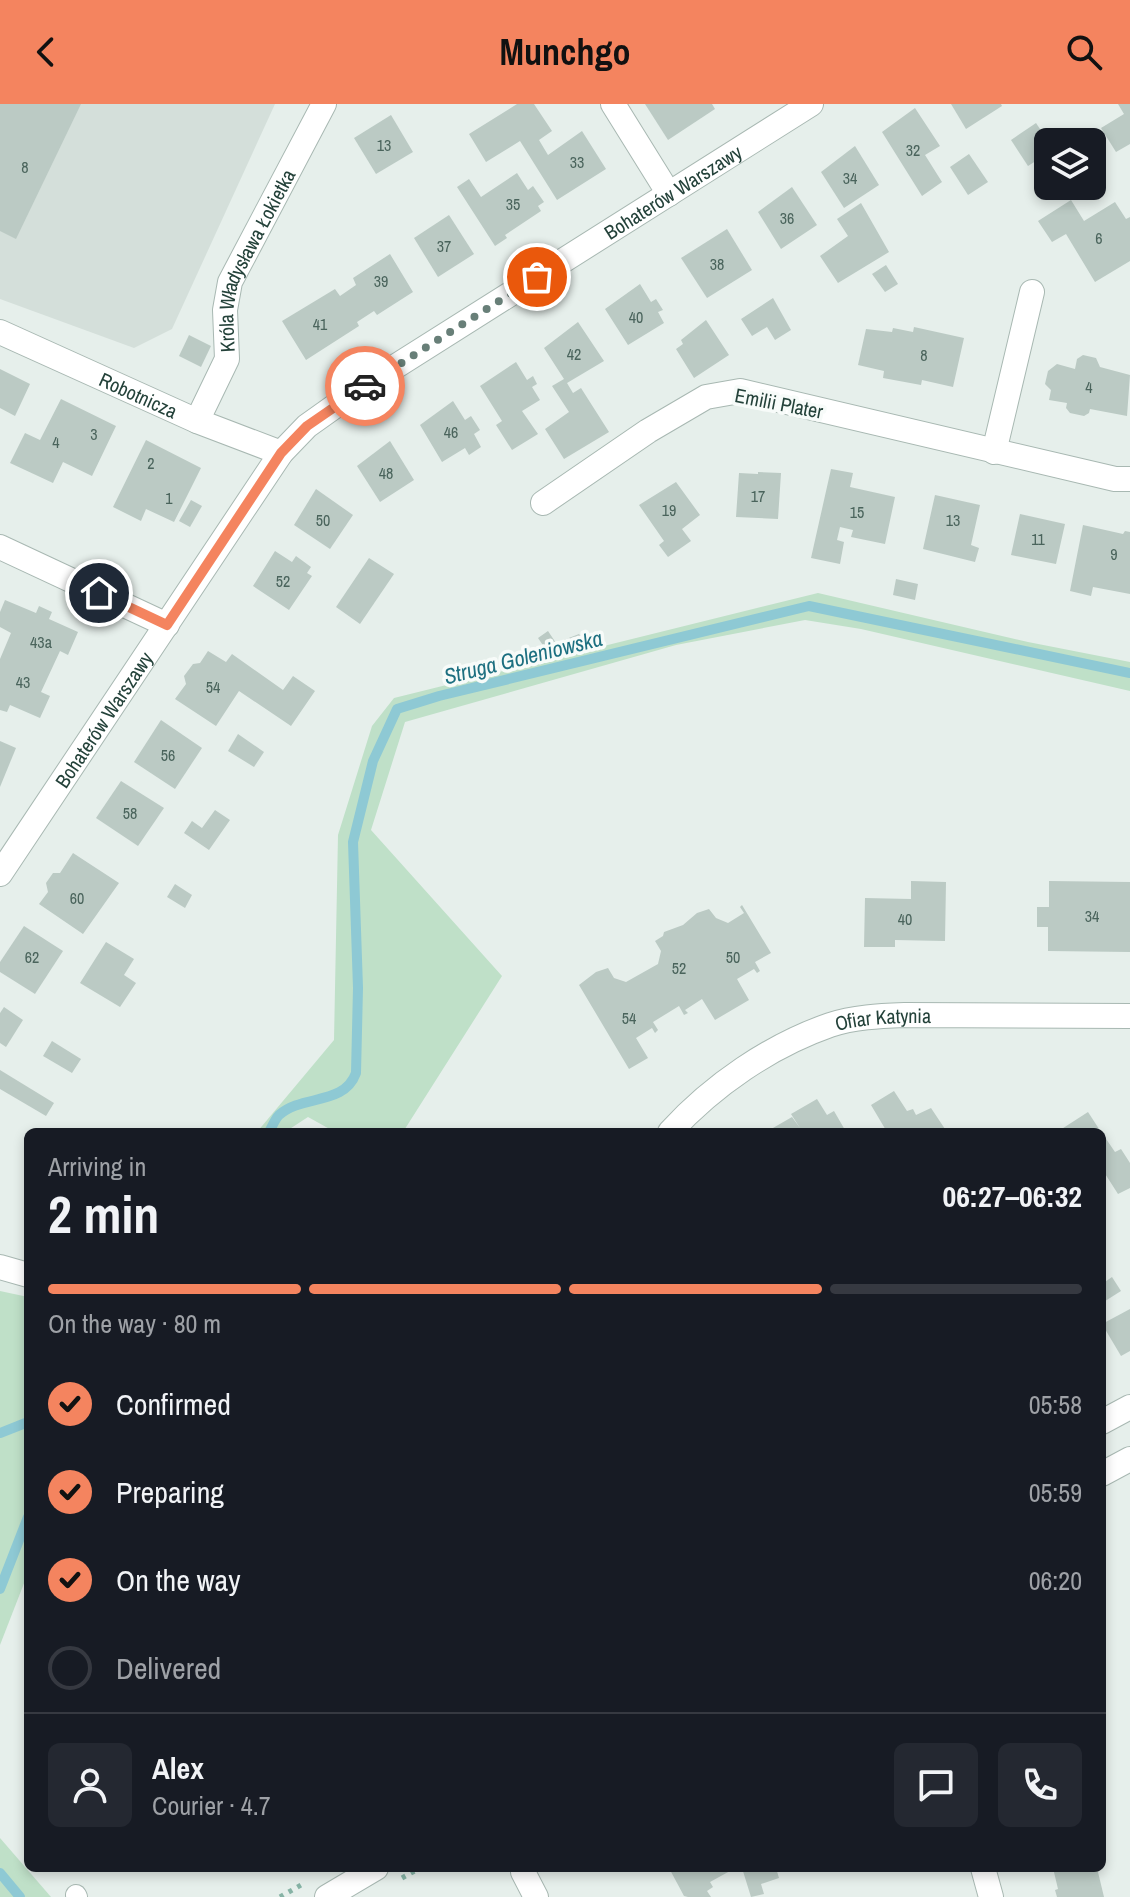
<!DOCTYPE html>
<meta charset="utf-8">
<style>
:root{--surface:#171b24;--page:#242831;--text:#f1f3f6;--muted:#9ea1a6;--line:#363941;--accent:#f4845f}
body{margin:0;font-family:"Archivo Narrow",sans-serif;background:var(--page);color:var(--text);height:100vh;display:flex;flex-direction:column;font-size:30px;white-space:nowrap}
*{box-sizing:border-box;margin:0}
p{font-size:26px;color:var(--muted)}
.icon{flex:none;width:44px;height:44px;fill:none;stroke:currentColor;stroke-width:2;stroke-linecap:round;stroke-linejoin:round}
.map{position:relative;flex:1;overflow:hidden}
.sheet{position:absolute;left:24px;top:1024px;width:1082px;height:744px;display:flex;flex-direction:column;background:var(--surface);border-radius:12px;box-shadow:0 4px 12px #0003}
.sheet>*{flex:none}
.buttons{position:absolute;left:1034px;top:24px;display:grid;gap:16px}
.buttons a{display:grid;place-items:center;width:72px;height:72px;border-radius:12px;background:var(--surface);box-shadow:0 4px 12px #0003;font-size:40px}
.pin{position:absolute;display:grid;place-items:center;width:68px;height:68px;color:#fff;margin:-34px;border:4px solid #fff;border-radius:50%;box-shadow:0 2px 8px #0007}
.courier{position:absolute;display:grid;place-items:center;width:80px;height:80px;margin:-40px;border:6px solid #f4845f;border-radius:50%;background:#fff;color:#222;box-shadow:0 2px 10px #0007}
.head em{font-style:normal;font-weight:700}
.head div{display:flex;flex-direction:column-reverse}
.head{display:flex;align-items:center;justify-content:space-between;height:136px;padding:0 24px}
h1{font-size:52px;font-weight:700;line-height:60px}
.bar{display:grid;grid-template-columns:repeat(4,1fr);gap:12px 8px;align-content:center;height:96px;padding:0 24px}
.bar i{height:10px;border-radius:6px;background:var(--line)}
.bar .current{background:var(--accent)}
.bar p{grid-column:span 4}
.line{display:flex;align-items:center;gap:20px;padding:0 24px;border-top:2px solid var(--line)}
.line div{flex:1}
.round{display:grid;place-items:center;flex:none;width:84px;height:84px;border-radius:12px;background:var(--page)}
ol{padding:0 24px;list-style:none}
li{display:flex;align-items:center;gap:24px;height:88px}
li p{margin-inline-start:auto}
li .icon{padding:8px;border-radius:50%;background:var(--accent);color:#111;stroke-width:4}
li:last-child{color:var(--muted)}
li i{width:44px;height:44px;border:4px solid var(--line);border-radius:50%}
header{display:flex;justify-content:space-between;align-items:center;height:104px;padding:0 24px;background:var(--accent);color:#111;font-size:36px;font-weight:700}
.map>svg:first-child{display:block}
.built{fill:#d4dfda}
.green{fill:#bfe0c8}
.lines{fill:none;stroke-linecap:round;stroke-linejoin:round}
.stream{stroke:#8ec9d4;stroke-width:10}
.building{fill:#bbcac4}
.service-casing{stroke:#a8b8b2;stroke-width:22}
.minor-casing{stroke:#a8b8b2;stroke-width:26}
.tertiary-casing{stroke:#a8b8b2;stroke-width:26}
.path{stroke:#86b3a5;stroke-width:5;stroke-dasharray:4 6;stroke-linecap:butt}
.service{stroke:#fff;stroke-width:20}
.minor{stroke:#fff;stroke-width:24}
.tertiary{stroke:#fff;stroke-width:24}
.done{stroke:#687f78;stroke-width:8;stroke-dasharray:0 14.4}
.route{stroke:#f4845f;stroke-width:10}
.labels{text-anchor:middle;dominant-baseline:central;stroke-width:7;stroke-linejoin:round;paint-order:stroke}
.number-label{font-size:16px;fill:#4a645c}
.street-label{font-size:20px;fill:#24423a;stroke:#f7fbf9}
.water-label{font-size:22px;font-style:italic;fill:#1c6f80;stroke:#f7fbf9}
</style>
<header><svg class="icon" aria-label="back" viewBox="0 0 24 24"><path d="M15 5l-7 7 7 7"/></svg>Munchgo<svg class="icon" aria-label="search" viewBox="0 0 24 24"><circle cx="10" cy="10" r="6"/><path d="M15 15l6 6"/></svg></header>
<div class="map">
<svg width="1130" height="1793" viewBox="0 0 1130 1793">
<rect width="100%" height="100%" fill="#e6efeb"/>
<path class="built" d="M0,0H275L172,225L134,244L0,195Z"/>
<g class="green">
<path d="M818,489L1028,538L1130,558V587L861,525L805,516L676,541L405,618L371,726L502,872L403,1028H335L308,1013L285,1028H257L334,936L338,731L372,622L394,594Z"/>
<path d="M0,1187L28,1193V1469L0,1541Z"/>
<path d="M0,1734L51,1793H0Z"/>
</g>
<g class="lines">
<g class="stream">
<path d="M269,1028C272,1023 275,1015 279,1011C302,990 344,1002 356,969L358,884L353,738L373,657L397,605L439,592L809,502L1130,569"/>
<path d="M0,1329L28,1318"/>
<path d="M0,1485L28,1413"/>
<path d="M0,1769L20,1793"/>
</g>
</g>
<g class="building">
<path d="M0,0H81L16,135L0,127Z"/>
<path d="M517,0H534L552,27L539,36L548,51L582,27L606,65L557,96L520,37L486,58L469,30Z"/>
<path d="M645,0H712L715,5L668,36Z"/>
<path d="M951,0H1001L1002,2L966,25Z"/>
<path d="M1118,0H1130V40L1116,48L1101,24L1124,10Z"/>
<path d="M915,4L940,42L925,51L942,78L922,92L882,28Z"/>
<path d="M391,11L413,48L376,70L354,34Z"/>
<path d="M1036,19L1048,37V49L1028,62L1011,36Z"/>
<path d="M855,42L879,81L844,104L821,68Z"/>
<path d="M969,50L988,78L968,91L950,63Z"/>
<path d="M517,69L528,86L533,82L544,98L538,102L541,107L505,131L507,134L495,142L457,83L469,75L481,93Z"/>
<path d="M792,83L817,121L781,145L758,108Z"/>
<path d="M1071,96L1084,117L1115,98L1126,115L1130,113V157L1095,178L1066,130L1052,138L1038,117Z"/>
<path d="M861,99L889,148L838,179L820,152L848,132L837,115Z"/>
<path d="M449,111L474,150L438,173L414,134Z"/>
<path d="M727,125L752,166L707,194L681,154Z"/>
<path d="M390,150L413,188L377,211L374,207L357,218L359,222L306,256L282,217L335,185L340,192L356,181L353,174Z"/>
<path d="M886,161L898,180L885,188L872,170Z"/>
<path d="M640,180L651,198L656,195L663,206L658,208L664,219L628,241L605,205Z"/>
<path d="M773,194L791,226L775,236L767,223L752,232L741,215Z"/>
<path d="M706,216L729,251L694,274L676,245L683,240L681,236Z"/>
<path d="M578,218L604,257L567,279L573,289L581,284L609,328L564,355L545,325L569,308L552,282L564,275L544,244Z"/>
<path d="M914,223L964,234L953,283L922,276L921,281L883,274L884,267L858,261L866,225L892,228L893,224L913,228Z"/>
<path d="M189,231L211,242L201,263L179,252Z"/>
<path d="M1083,251L1096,254L1100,263L1130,271L1127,312L1090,305L1089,309L1084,312L1070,309L1066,304L1067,299L1049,296L1051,286L1045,280L1048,267L1057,260L1075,265L1077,255Z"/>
<path d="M516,258L527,276L533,272L537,280L532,283L540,296L522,307L538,330L512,346L496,321L502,317L480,282Z"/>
<path d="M0,265L30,280L15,312L0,304Z"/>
<path d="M61,295L116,322L92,372L63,358L53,379L10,359L25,329L40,336Z"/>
<path d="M453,297L465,316L471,312L480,326L474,330L481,343L469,351L465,344L442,358L420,321Z"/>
<path d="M146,336L201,364L174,418L146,405L141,417L113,403Z"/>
<path d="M390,337L414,376L380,398L357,362Z"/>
<path d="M831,365L853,369L850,383L895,393L885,440L851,433L853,426L840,423L837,436L844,438L840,460L811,454Z"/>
<path d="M758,368L781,369L778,415L736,413L739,369L758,370Z"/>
<path d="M676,378L700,411L682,425L691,437L668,453L659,441L664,437L639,401Z"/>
<path d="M316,385L353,411L330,445L294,421Z"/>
<path d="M935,391L980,401L971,441L979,444L975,458L923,445Z"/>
<path d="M191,396L202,402L190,423L179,417Z"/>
<path d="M1020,410L1065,420L1056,460L1011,451Z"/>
<path d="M1083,421L1123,430L1125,427L1130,428V490L1093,483L1091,492L1070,487Z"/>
<path d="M275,447L292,458L296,452L311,463L307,469L312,472L289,506L253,482Z"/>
<path d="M369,454L394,470L360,520L336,503Z"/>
<path d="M896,475L918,480L915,496L893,491Z"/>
<path d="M5,496L36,509L39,502L52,508L49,515L78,528L68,551L60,547L41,588L50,592L40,614L10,601L7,608L0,606V555L11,529L0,523V508Z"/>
<path d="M548,527L556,539L579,530L590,544L551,553L538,534Z"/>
<path d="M208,547L226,558L232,550L283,586L293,572L315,587L291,622L239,587L216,622L175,595L186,580L184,572L193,560L200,559Z"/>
<path d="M161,616L202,644L175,685L134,658Z"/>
<path d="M238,630L264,648L254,663L228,647Z"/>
<path d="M0,637L16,644L0,683Z"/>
<path d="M121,677L164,704L138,742L96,714Z"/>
<path d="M215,706L230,716L209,746L184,729L192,717L202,724Z"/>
<path d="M73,749L119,779L83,830L39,800L48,788L46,779L53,769H60Z"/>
<path d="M911,777L946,778L945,837L895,836V843H864L865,794L911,795Z"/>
<path d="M1049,777L1130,778V848L1048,847V823H1037V803H1049Z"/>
<path d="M175,780L192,791L185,804L167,793Z"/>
<path d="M742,801L771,849L755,858L760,867L757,869L754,865L737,875L749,896L715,916L702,895L685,906L688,909L684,911L679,902L653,918L658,926L655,929L652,924L636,934L648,954L629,965L579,881L596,868L608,864L614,874L626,878L658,860L661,847L655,837L663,832L664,828L683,821L697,809L709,805L716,814L728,819L744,809L740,803Z"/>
<path d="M24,822L63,847L35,890L0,868V858Z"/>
<path d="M106,838L134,855L124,871L136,879L120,903L80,879Z"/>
<path d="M4,903L23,916L6,943L0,939V909Z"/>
<path d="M52,937L81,955L72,969L43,952Z"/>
<path d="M0,966L54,999L46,1012L0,985Z"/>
<path d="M894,987L907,1007L913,1005L916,1011L931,1004L947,1028H887L871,1001Z"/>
<path d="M817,995L827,1011L834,1007L845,1026L766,1028L792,1013L800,1024L791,1010Z"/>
<path d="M1088,1008L1101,1028H1057Z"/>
<path d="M1102,1029L1115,1048L1121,1045L1130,1059V1084L1118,1090L1102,1065Z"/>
<path d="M1112,1173L1121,1187L1102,1199V1180Z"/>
<path d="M1130,1205V1247L1121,1252L1102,1220Z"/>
<path d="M669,1764H728L730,1767L710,1778L713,1783L707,1787L711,1793H688L684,1792Z"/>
<path d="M742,1764H776L779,1774L761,1780L764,1790L751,1793Z"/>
<path d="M1053,1764H1097L1104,1793H1057L1055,1786L1058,1785Z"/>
</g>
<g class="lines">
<defs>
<path id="service" d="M76,1791L77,1793"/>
<g id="minor">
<path d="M613,0L669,90"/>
<path id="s1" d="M0,228L197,317L281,349"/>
<path id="s2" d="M197,317L227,255L225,206L230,178L324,0"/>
<path d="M994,348L1032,188"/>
<path d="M543,399L648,327L706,293L740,287L1115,375H1130"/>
<path d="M0,443L167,521"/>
<path id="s3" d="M0,770L281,349L307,322L352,290L811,0"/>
<path id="s4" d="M670,1028C713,981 770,942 830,921C854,913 880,912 905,911L1130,912"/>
<path d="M0,1163L28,1171"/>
<path d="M983,1764L991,1793"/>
<path d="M523,1768L536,1793"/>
</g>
<g id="tertiary">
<path d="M1102,1318L1130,1303"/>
<path d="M1102,1370L1130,1355"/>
<path d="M327,1793L376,1764"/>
</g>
</defs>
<use href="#service" class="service-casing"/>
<use href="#minor" class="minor-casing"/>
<use href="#tertiary" class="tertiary-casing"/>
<g class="path">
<path d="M402,1774L420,1764"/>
<path d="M280,1793L301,1781"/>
</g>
<use href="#service" class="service"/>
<use href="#minor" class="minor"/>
<use href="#tertiary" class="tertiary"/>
</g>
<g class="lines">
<path class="done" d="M365,282L537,173"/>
<path class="route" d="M99,489L167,521L281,349L307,322L365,282"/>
</g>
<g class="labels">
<g class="number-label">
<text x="384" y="41">13</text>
<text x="913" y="46">32</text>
<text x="577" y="58">33</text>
<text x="25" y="63">8</text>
<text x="850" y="74">34</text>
<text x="513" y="100">35</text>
<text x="787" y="114">36</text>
<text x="1099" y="134">6</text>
<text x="444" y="142">37</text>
<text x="717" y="160">38</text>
<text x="381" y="177">39</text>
<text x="636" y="213">40</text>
<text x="320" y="220">41</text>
<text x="574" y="250">42</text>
<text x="924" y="251">8</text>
<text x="1089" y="283">4</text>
<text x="451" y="328">46</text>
<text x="94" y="330">3</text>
<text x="56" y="338">4</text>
<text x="151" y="359">2</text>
<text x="386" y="369">48</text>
<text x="758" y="392">17</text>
<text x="169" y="394">1</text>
<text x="669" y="406">19</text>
<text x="857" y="408">15</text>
<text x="323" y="416">50</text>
<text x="953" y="416">13</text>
<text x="1038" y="435">11</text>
<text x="1114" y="450">9</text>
<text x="283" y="477">52</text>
<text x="41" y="538">43a</text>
<text x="23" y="578">43</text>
<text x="213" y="583">54</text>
<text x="168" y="651">56</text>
<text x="130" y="709">58</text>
<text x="77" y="794">60</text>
<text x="1092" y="812">34</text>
<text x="905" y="815">40</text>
<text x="32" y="853">62</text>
<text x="733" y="853">50</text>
<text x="679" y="864">52</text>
<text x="629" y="914">54</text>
</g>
<g class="street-label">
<text stroke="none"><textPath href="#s3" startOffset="978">Bohaterów Warszawy</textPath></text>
<text stroke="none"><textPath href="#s2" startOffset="174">Króla Władysława Łokietka</textPath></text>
<text stroke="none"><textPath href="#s1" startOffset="152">Robotnicza</textPath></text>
<text transform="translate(779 299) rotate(11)">Emilii Plater</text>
<text stroke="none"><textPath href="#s3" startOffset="186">Bohaterów Warszawy</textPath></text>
<text stroke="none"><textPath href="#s4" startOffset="248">Ofiar Katynia</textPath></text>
</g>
<g class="water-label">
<text transform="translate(523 553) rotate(-14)">Struga Goleniowska</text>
</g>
</g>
</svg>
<div class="buttons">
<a><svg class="icon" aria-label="layers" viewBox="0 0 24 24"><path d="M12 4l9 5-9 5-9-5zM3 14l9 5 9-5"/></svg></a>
</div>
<div class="pin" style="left:537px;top:173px;background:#ea580c"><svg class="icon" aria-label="bag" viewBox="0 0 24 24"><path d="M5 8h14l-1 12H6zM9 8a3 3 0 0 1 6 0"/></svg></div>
<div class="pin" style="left:99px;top:489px;background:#1f2937"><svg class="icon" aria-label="home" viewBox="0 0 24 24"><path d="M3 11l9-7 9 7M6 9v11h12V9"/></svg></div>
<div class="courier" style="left:365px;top:282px"><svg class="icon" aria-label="car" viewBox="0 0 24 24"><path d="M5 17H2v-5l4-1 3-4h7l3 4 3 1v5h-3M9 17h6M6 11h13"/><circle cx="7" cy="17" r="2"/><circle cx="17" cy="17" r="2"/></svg></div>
<section class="sheet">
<div class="head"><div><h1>2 min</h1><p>Arriving in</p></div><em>06:27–06:32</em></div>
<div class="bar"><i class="current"></i><i class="current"></i><i class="current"></i><i></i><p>On the way · 80 m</p></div>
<ol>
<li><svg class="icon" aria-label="check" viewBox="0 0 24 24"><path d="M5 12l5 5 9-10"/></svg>Confirmed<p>05:58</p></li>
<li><svg class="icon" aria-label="check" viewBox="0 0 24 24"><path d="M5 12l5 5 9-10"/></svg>Preparing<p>05:59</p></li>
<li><svg class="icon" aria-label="check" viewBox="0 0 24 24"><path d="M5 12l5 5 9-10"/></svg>On the way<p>06:20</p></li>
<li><i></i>Delivered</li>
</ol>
<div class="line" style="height:144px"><a class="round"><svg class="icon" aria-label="person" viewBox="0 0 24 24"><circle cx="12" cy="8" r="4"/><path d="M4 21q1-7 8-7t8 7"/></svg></a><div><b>Alex</b><p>Courier · 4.7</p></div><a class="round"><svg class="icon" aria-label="chat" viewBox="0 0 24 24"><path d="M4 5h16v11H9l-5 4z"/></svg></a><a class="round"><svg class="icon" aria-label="phone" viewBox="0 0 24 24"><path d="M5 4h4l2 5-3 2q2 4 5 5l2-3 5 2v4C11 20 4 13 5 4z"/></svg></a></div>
</section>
</div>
